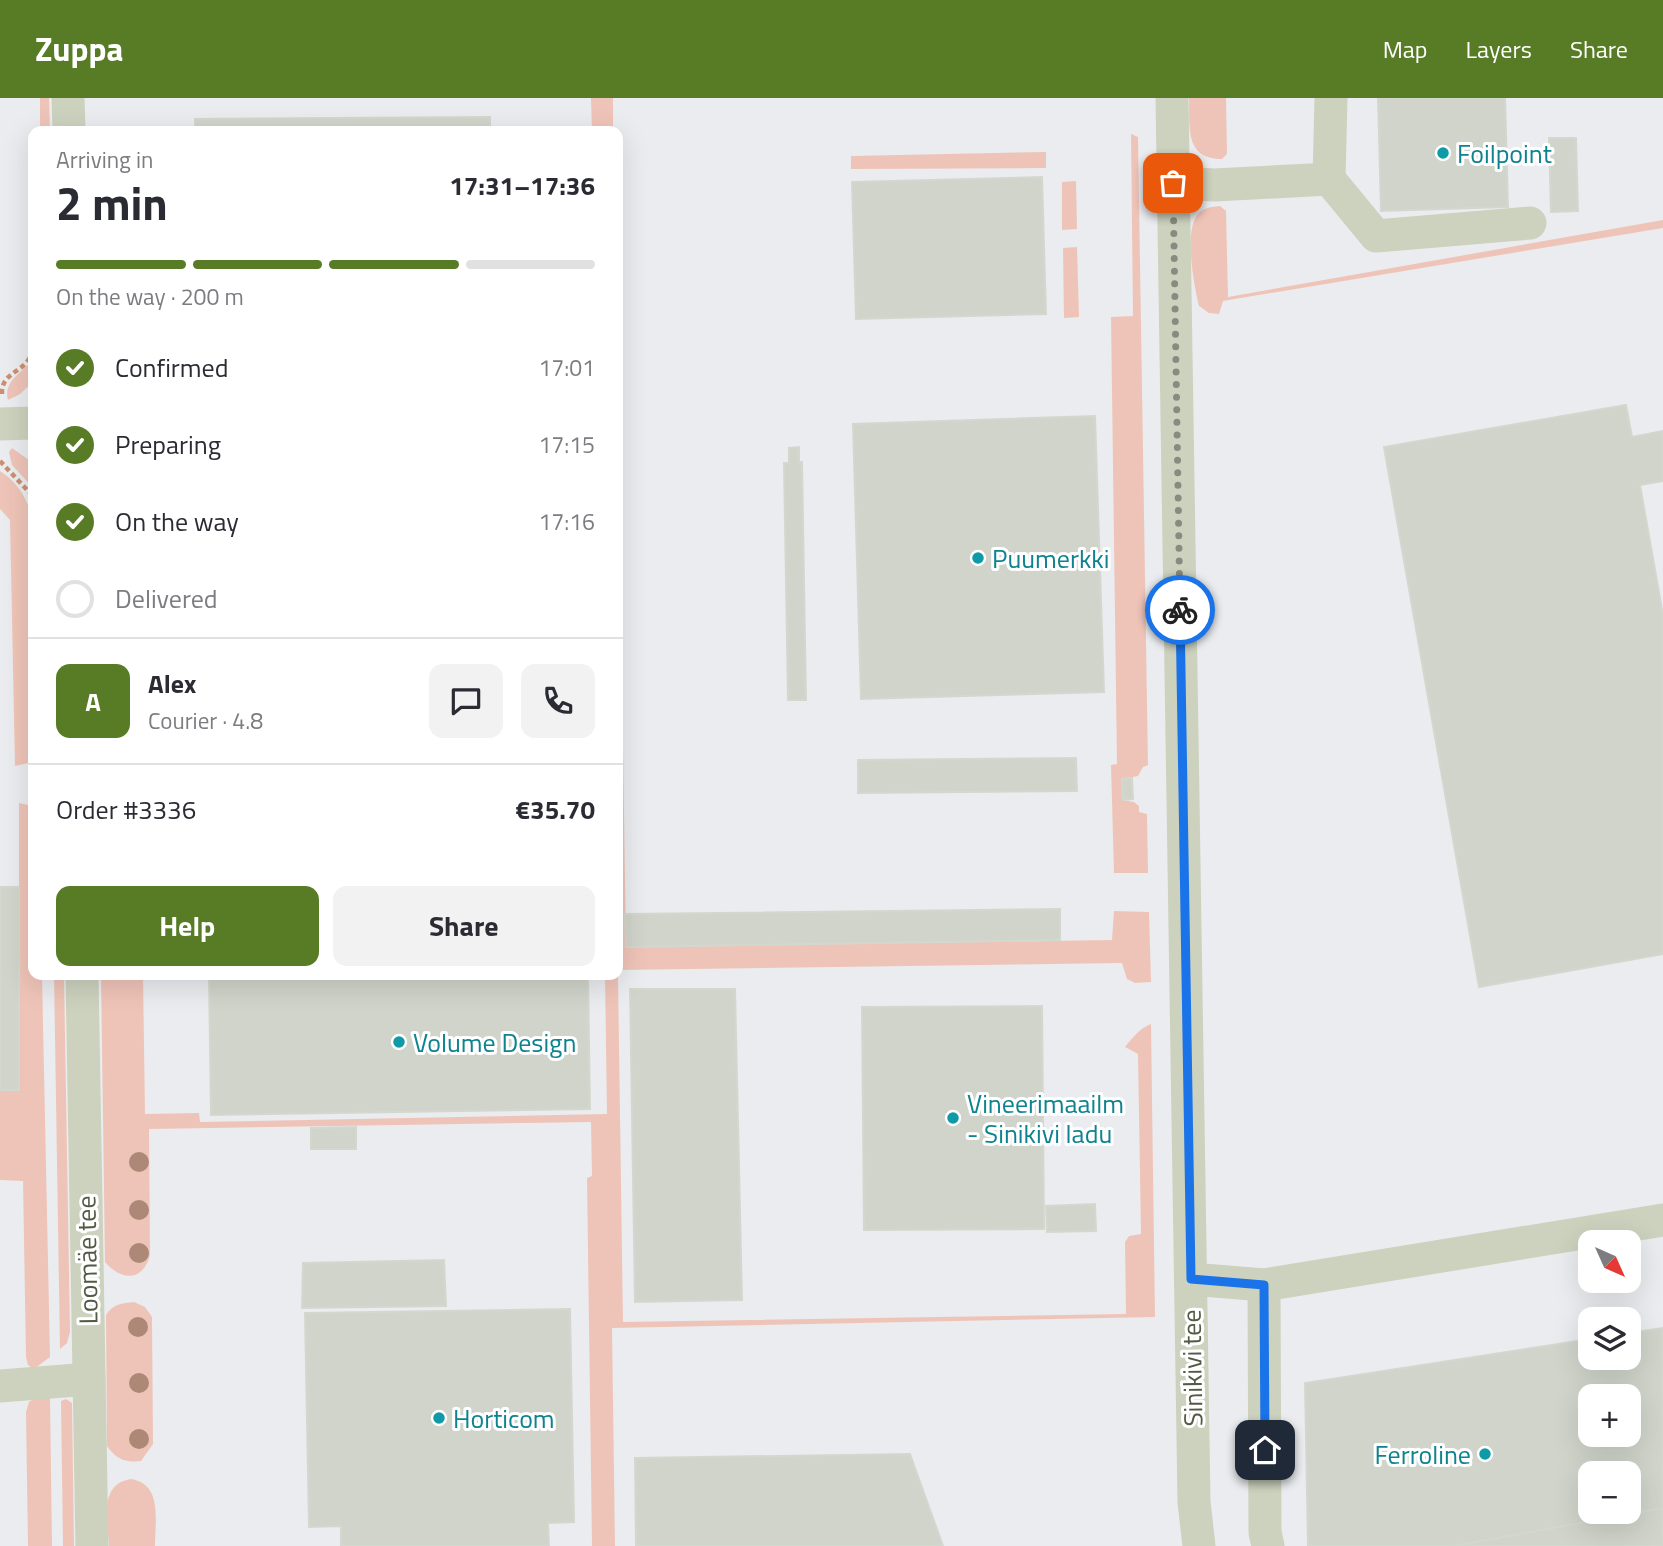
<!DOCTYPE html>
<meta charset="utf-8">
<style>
:root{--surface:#fff;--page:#f2f2f3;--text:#2b2b33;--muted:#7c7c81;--line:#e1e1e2;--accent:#587c26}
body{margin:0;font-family:"Titillium Web",sans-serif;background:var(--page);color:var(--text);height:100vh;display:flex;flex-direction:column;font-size:26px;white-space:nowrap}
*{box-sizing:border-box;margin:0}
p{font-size:23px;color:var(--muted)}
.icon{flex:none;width:38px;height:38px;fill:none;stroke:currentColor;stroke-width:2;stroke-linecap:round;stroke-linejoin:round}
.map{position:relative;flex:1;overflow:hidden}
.sheet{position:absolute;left:28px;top:28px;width:595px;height:854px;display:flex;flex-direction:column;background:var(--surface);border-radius:14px;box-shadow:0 7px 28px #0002}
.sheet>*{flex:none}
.needle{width:46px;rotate:135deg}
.controls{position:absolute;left:1578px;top:1132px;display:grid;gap:14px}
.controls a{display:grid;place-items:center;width:63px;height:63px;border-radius:14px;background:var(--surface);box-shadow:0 7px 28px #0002;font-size:35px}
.pin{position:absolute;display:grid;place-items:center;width:60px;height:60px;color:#fff;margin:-30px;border-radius:14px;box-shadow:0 4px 10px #0006}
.courier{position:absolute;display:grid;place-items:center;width:70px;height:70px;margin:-35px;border:5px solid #1a73e8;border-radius:50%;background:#fff;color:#222;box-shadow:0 2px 9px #0007}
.headline em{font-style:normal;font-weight:700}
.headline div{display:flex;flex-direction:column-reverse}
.headline{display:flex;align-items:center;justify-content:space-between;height:119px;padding:0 28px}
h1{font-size:46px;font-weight:700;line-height:52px}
.bar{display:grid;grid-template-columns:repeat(4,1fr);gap:10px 7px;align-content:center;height:84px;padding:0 28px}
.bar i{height:9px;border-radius:5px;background:var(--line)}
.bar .active{background:var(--accent)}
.bar p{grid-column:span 4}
.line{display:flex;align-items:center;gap:18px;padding:0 28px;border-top:2px solid var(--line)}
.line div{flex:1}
.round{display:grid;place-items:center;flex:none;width:74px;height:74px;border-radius:14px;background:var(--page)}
ol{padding:0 28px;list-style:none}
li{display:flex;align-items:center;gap:21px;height:77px}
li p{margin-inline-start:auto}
li .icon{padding:7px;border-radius:50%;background:var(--accent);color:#fff;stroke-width:4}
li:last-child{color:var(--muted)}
li i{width:38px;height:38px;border:4px solid var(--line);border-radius:50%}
.cta{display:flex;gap:14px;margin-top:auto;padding:14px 28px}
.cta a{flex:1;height:80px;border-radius:14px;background:var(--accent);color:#fff;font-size:28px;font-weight:700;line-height:80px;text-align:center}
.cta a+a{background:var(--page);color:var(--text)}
header{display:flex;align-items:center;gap:42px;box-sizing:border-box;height:98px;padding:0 35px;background:var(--accent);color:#fff}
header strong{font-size:33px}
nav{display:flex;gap:38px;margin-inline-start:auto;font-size:24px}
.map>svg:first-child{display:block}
.green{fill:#efc4b8}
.building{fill:#d0d4ca;stroke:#d3d8cf;stroke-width:2;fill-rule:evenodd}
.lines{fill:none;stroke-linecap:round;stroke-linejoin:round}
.path{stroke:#cd8f6f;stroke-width:4.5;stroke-dasharray:5 3.5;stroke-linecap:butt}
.minor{stroke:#ccd2be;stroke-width:33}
.tree{fill:#ad8877}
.done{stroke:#888c80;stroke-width:7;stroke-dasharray:0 12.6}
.route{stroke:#1a73e8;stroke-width:9}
.culture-dot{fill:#0f9aa8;stroke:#fff;stroke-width:2.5}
.labels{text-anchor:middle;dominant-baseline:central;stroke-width:6;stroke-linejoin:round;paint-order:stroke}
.culture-label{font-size:26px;fill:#0d838f;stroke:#fff;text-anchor:start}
.street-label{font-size:26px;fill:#535944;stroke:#fff}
</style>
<header>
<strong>Zuppa</strong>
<nav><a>Map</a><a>Layers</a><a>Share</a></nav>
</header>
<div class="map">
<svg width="1663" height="1448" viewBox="0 0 1663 1448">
<rect width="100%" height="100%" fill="#ebecef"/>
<g class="green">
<path d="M40,0H49L50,33H40Z"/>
<path d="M591,0H613V33H592Z"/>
<path d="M1189,0H1226L1227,56L1222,61C1184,61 1190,28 1189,0Z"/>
<path d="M1131,36L1138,39L1148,667L1143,669L1138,678L1122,681L1123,702L1134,704L1139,708V714L1147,716L1148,775H1114L1111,667L1117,666L1111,219L1133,218Z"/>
<path d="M1046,54V70L851,71V58Z"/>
<path d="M1076,83L1077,131L1062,132V84Z"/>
<path d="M1220,108L1226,113L1228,199L1663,122V130L1223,203L1219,216L1209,215L1199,208C1194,188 1183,130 1199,115C1205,109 1212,109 1220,108Z"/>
<path d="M1077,149L1079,219L1064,220L1063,150Z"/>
<path d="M33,261V284L20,296L8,302C3,282 23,275 33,261Z"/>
<path d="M618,318L626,849L1112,842L1114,813L1149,814L1151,884L1135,885L1127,881L1122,865L618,872Z"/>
<path d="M12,350L33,365V390L12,367L9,354Z"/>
<path d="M0,373C18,384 28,402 33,422V664L15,668L10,422L0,411Z"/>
<path d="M19,705L33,708V877H42L50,1259L34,1271L28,1267L26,1259L23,1083L0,1082V992H19Z"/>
<path d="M54,877H64L70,1234L67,1245L60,1251Z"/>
<path d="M101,877H143L145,1016L199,1015L200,1024L607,1016L605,877H618L623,1224L1126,1216L1125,1144L1129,1138L1141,1136L1138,956L1125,949C1133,939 1139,931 1151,926L1155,1219L612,1230L615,1448H592L587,1080L592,1078L591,1024L149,1031L150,1157C143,1184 121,1183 105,1164Z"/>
<path d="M134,1204L145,1209L152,1219L153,1346L141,1363C125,1365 116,1361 107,1348L106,1217C113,1206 122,1205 134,1204Z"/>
<path d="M50,1299L52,1448H28L26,1314L29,1304L35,1300Z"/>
<path d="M66,1301L72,1305L74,1448H63L61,1303Z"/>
<path d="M131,1381C163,1386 155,1423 155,1448H109C108,1423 98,1386 131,1381Z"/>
</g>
<g class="building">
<path d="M1378,0H1505L1508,109L1381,113Z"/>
<path d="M490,19V33H195V21Z"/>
<path d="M1549,40H1576L1578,113L1551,114Z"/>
<path d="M1042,79L1046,216L856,221L852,84Z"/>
<path d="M1626,307L1632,339L1663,333V383L1640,387L1663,517V856L1479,889L1384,349Z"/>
<path d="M1095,318L1104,594L861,601L853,326Z"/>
<path d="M799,349V364H802L806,602H788L784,365H789V350Z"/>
<path d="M1076,660L1077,693L858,695V662Z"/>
<path d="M1132,680L1133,701L1123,702L1122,681Z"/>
<rect x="0" y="789" width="19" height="203"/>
<path d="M1060,811V842L626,849L625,816Z"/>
<path d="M209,877H588L590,1011L211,1017Z"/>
<path d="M630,891H735L742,1202L635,1204Z"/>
<path d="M1042,908L1044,1131L864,1132L862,909Z"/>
<path d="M356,1029V1051H311V1030Z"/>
<path d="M1095,1106L1096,1133L1047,1134L1046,1108Z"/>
<path d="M444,1162L446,1208L302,1210L303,1165Z"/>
<path d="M570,1211L574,1424L548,1425L549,1448H341V1428L309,1429L305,1215Z"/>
<path d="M1663,1230V1410L1454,1448H1308L1305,1285L1591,1241V1260H1629V1235ZM1591,1298H1629V1337H1591ZM1591,1376H1629V1414H1591Z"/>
<path d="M910,1356L943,1448H636L635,1360Z"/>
<path d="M1663,1410V1448H1454Z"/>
</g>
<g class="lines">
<g class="path">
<path d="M2,296C1,276 20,275 29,261C31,258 32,254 33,250"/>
<path d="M0,363L30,395L33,404"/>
</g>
<g class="minor">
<path d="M68,0L69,33"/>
<path d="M1172,0L1194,1404L1199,1448"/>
<path d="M1329,81L1376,138L1530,125"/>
<path d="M1173,85L1215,87L1329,81L1331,0"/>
<path d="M0,326L33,325"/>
<path d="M82,877L92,1448"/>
<path d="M1191,1181L1264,1187L1265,1434L1268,1448"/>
<path d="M1264,1187L1663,1122"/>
<path d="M0,1288L89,1281"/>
</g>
</g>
<g class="tree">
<circle cx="139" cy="1064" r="10"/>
<circle cx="139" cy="1112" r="10"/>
<circle cx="139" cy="1155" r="10"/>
<circle cx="138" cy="1229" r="10"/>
<circle cx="139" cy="1285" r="10"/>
<circle cx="139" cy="1341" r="10"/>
</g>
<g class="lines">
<path class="done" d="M1173,85L1180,512"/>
<path class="route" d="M1180,512L1191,1181L1264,1187L1265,1352"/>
</g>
<g class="culture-dot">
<circle cx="1443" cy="55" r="7"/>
<circle cx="978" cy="460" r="7"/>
<circle cx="399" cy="944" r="7"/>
<circle cx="953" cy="1020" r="7"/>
<circle cx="439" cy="1320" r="7"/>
<circle cx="1485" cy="1356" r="7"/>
</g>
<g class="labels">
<g class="culture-label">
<text x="1457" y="55">Foilpoint</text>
<text x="992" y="460">Puumerkki</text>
<text x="413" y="944">Volume Design</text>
<text x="967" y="1005">Vineerimaailm<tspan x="967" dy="30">- Sinikivi ladu</tspan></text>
<text x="453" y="1320">Horticom</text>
<text x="1471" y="1356" text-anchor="end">Ferroline</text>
</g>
<g class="street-label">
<text transform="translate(87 1162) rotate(-91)">Loomäe tee</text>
<text transform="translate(1192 1270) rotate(-91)">Sinikivi tee</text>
</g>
</g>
</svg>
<div class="controls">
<a><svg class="needle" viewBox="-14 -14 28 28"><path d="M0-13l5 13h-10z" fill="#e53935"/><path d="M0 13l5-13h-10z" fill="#7c7c81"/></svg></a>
<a><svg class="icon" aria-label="layers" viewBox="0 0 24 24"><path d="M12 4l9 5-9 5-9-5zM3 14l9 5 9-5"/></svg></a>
<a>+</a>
<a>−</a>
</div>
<div class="pin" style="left:1173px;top:85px;background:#ea580c"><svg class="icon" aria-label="bag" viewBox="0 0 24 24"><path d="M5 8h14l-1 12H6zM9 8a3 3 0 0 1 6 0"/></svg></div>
<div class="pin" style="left:1265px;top:1352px;background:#1f2937"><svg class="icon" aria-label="home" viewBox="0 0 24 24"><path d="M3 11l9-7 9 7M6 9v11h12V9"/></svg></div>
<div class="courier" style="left:1180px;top:512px"><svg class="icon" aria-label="bike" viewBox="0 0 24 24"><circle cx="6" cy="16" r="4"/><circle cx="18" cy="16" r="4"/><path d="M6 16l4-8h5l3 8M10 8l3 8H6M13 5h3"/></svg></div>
<section class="sheet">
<div class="headline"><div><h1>2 min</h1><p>Arriving in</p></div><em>17:31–17:36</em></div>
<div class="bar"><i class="active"></i><i class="active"></i><i class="active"></i><i></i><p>On the way · 200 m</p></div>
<ol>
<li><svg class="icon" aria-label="check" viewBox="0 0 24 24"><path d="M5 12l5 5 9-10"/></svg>Confirmed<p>17:01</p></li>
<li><svg class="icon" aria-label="check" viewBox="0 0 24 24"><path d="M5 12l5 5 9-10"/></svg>Preparing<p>17:15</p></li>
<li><svg class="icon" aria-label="check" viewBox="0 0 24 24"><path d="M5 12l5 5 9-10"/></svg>On the way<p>17:16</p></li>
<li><i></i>Delivered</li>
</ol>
<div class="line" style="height:126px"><b class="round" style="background:var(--accent);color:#fff">A</b><div><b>Alex</b><p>Courier · 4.8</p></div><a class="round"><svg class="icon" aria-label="chat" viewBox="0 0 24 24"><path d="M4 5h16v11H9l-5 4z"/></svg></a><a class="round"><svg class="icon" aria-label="phone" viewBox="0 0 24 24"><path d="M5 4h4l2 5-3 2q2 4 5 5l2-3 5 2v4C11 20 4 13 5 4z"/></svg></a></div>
<div class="line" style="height:91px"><div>Order #3336</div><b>€35.70</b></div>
<div class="cta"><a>Help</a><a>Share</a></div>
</section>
</div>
